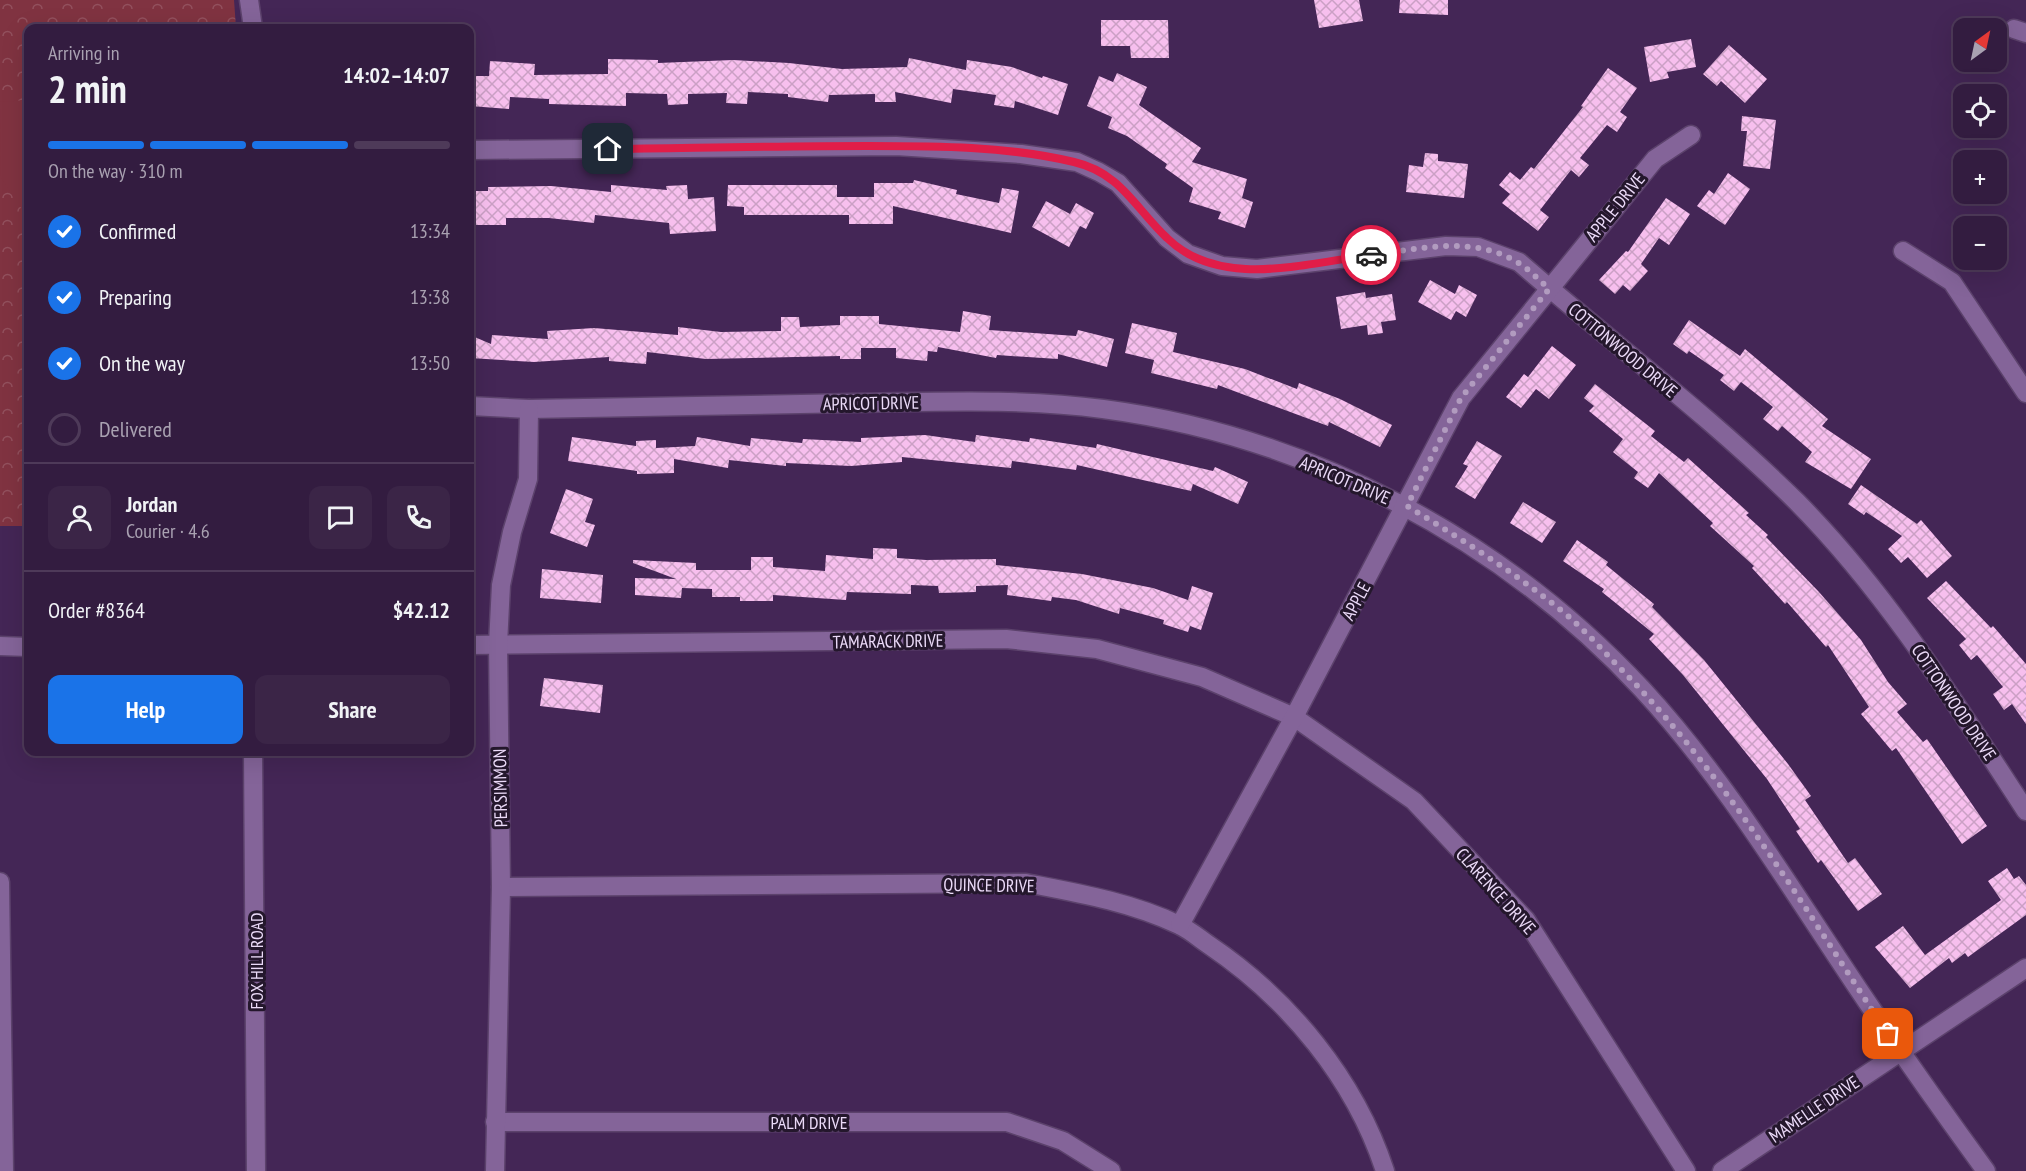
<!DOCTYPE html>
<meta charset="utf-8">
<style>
:root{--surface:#331c40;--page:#3b2547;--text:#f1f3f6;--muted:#a9a1b1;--line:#4e3a59;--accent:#1a73e8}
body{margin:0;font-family:"PT Sans Narrow",sans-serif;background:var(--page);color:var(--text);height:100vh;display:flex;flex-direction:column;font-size:22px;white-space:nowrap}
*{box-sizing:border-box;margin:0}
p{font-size:20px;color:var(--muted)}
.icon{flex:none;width:33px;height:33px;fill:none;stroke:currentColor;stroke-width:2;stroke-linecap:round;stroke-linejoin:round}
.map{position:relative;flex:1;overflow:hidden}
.drawer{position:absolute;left:24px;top:24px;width:450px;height:732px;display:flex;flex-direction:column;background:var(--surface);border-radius:12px;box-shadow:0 6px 24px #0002,0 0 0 2px var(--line)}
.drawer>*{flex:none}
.needle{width:39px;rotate:33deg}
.tools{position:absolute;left:1953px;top:18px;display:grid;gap:12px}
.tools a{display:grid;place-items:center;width:54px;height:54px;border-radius:12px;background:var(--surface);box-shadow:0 6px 24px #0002,0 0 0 2px var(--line);font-size:30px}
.pin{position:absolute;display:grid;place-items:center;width:51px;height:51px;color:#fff;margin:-26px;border-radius:12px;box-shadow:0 3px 9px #0006}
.courier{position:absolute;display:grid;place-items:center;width:60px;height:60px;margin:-30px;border:4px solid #e11d48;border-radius:50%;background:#fff;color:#222;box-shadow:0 2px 8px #0007}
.head em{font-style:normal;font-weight:700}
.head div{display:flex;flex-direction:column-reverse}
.head{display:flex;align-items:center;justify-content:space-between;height:102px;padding:0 24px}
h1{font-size:39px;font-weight:700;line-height:45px}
.bar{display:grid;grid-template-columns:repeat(4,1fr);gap:9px 6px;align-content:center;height:72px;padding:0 24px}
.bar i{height:8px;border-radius:4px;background:var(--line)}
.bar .on{background:var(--accent)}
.bar p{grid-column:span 4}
.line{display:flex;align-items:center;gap:15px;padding:0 24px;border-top:2px solid var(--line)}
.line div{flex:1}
.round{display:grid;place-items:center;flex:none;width:63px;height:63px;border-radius:12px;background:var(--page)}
ol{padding:0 24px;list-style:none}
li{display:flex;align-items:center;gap:18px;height:66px}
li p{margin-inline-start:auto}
li .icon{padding:6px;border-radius:50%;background:var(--accent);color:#fff;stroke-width:4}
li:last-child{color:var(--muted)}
li i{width:33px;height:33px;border:3px solid var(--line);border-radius:50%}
.action{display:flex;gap:12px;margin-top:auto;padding:12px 24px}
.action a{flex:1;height:69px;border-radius:12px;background:var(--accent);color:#fff;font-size:24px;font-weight:700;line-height:69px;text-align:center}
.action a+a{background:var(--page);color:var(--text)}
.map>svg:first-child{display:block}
.park{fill:url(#park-crowns)}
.pitch{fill:#803341}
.building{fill:url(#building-cross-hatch)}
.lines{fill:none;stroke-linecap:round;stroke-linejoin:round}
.street-casing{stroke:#5c426c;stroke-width:21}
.secondary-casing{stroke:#5c426c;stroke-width:21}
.street{stroke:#846499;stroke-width:18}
.secondary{stroke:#846499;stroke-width:18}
.done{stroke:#b19bbf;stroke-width:6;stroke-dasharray:0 10.8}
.route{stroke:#e11d48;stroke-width:8}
.labels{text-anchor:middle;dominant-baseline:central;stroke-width:6;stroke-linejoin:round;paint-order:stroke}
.street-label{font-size:18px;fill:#ebdaf8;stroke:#24172c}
</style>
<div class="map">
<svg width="2026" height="1171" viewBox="0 0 2026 1171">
<defs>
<pattern id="park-crowns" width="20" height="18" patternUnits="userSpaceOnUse" patternTransform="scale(1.5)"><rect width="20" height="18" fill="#803341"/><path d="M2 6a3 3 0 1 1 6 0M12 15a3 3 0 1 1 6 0" fill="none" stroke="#92505d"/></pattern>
<pattern id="building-cross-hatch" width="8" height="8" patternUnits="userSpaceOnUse" patternTransform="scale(1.5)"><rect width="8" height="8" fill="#f7bfee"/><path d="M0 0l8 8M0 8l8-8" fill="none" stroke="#cba0c5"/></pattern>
</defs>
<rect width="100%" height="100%" fill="#442656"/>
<path class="park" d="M0,0H234L236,28H28V526H0Z"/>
<path class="pitch" d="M28,100V218L1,178L0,102Z"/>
<g class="building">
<path d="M1314,0H1359L1363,21L1319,28Z"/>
<path d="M1400,0H1448V15L1399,13Z"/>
<path d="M1101,20H1168L1169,58H1131L1130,46H1101Z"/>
<path d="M1691,39L1696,67L1667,72L1669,78L1650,82L1644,47Z"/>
<path d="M1729,45L1767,79L1745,103L1721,81L1717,86L1703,74Z"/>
<path d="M909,58L966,70L967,60L1012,67L1042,78L1043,76L1068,84L1058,115L1015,101L1014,108L994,105L996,95L953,89L951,103L895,92L896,102H875V94L829,95L828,102L788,97V94L748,92L747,104L726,103L727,93L688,94V104L668,105L667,94L626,93V106L549,104V99L510,97L509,109L470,106V76H489L490,61L535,64L534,75L608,74V59L658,60V63L733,60L789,63L842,69L907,67Z"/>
<path d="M1608,68L1637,88L1620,112L1627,117L1617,132L1607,125L1580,158L1589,165L1579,177L1571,170L1540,210L1549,217L1538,231L1502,203L1510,194L1499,185L1510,172L1520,180L1531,167L1534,169L1583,107L1581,106Z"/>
<path d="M1117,73L1147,87L1139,105L1201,148L1192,162L1247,179L1242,198L1253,202L1245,228L1218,219L1221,212L1189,202L1193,188L1165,168L1167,164L1127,136L1108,128L1112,117L1087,106L1099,76L1113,82Z"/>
<path d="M1742,116L1776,120L1770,169L1743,166L1747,131H1741Z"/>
<path d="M1425,153L1438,154V161L1468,164L1464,198L1406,192L1409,165L1423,167Z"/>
<path d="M1728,173L1750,189L1725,225L1697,206L1709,190L1714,194Z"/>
<path d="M914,180L957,190L956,194L999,203L1002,188L1019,191L1011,233L893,206V224H849V215H744V207L727,206L728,185H837V197H874V183H913Z"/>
<path d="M611,185L667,190L666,186L687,185L688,199L714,197L716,231L670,234L669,223L595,215L594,223L549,218H506V225H470V191H488V187L551,186L611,192Z"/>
<path d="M1666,198L1690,214L1669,245L1659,238L1641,264L1648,271L1630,291L1623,285L1615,294L1599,280L1626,251L1628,252Z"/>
<path d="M1046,201L1070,214L1076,203L1094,213L1086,229L1080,226L1069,247L1032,227Z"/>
<path d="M1430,280L1455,294L1459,285L1477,295L1466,317L1456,311L1451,320L1418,302Z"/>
<path d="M1365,292L1366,298L1392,294L1396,320L1381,322L1383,333L1368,335L1367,325L1341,329L1336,297Z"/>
<path d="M963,311L991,316L989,330L1076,336L1078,330L1114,339L1107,367L1058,354V359L997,355L996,358L938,347L937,352L928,351L927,361L896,358V348H861V359H840V356L706,359L647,352L646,364L609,361V357L534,362L470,358V335L491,344L492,335L548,339L547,331L594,328L678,335V327L721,332L781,331V317H799L800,327L840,325V316H879V324L960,332Z"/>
<path d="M1689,320L1740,356L1745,349L1828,419L1822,426L1871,459L1851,489L1805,462L1812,452L1782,426L1778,431L1763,419L1773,407L1741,382L1734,391L1720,380L1724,375L1689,351L1687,354L1673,344Z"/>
<path d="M1132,323L1177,333L1173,352L1245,369L1297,389L1299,383L1340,399L1392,425L1380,447L1329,422L1328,426L1218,385L1217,389L1151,373L1154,360L1125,353Z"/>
<path d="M1552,346L1576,365L1549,399L1536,389L1521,408L1506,397L1524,374L1528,377Z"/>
<path d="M1595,384L1655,431L1651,436L1684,462L1688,458L1749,513L1746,515L1768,535L1766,537L1819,592L1861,640L1888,682L1907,704L1897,712L1923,742L1927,739L1987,826L1962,844L1896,748L1892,751L1861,714L1869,707L1828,645L1826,647L1787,602L1785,604L1752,568L1754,566L1710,526L1713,523L1659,473L1648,488L1634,478L1638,472L1613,452L1623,439L1589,411L1594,406L1584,398Z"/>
<path d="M925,435L975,442L976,435L1029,442L1030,438L1096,448L1097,444L1213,471L1215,467L1248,482L1238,504L1193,484L1191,491L1077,465L1076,470L1012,461L1011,468L902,457V462L851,466L786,463V466L729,460L728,468L674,459V473L637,474V471L568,461L572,437L636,446V441L656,440V448L695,446L697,437L750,446L751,438L802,443L803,439L861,442V438Z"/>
<path d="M1477,441L1502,456L1475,499L1455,487L1468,466L1463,464Z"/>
<path d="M1861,485L1917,524L1921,520L1952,556L1927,578L1908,557L1901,563L1888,549L1902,536L1866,512L1864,515L1848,504Z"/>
<path d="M566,489L593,499L585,522L595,525L587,547L550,533Z"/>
<path d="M1523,502L1556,522L1542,543L1510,523Z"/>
<path d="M1577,540L1608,562L1606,565L1654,604L1652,607L1704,660L1788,764L1811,796L1805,800L1848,863L1855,858L1882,894L1858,911L1821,860L1818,863L1796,831L1800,829L1767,779L1683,675L1649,639L1654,634L1602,592L1604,589L1563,561Z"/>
<path d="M873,548L897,549V558L926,560L996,559V565L1082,574L1153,588L1188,600L1192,586L1213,593L1201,630L1190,626L1188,632L1163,624L1164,620L1120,608L1119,614L1076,600L1052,597L1051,601L1007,595L1008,585L976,586V592L939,593L938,586L911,585V594L847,592L846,600L773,595V601H740V597H712V589L682,588L681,598L635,595V578L676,579L633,563V560L696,563V570H751V557H773V567L825,571L826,555L873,559Z"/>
<path d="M542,569L603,575L601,603L540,598Z"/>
<path d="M1946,581L1991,628L1993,626L2026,664V724L2012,704L2004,710L1993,694L2003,687L1977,655L1971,660L1959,645L1966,639L1927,598Z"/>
<path d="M544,678L603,685L600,713L540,706Z"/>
<path d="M2007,868L2014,879L2019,876L2026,885V915L1968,957L1965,953L1952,963L1949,958L1910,988L1875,947L1903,926L1925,955L2001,900L1988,881Z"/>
</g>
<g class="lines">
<defs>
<g id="street">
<path d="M2014,29L2026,33"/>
<path d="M470,150L896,146L1021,154L1077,162L1099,172L1118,183L1167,238L1188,254L1222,266L1257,269L1446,246L1478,247L1519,262C1611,342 1710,416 1797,502C1888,594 1956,704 2026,811"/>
<path d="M1903,251L1952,282L2026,393"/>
<path d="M470,406L529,409C636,407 744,405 852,403C936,402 1019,398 1103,409C1308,436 1501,538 1642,689C1717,770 1776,865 1837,957C1885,1030 1935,1101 1986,1171"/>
<path d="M470,645L1006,639L1097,649L1202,677L1294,717L1414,801L1526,920L1686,1171"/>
<path d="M0,646L28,647"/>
<path d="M0,882L4,1171"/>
<path d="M501,887L1026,883C1078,893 1131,902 1179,925C1190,930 1200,939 1209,945C1289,999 1355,1079 1385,1171"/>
<path d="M1180,925L1294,717L1461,398L1655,159L1691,135"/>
<path d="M495,1122H1007L1063,1141L1111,1171"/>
<path d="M495,1171L501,887L498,644L501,585L512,532L528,479L529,409"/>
<path d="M1722,1171L2026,968"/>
</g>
<g id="secondary">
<path d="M249,0L253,28"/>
<path d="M253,752L256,1171"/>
</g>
</defs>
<use href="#street" class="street-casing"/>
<use href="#secondary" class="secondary-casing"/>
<use href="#street" class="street"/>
<use href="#secondary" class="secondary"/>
</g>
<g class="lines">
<path class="done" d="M1371,255C1419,249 1472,235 1517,262C1529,269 1539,280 1549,289L1461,398L1407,506C1463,540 1517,574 1568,616C1584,630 1599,646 1613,661C1723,770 1803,906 1888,1034"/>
<path class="route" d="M608,149C695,148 781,146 867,146C935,146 1008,146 1074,162C1121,173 1135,208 1167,238C1220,290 1306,263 1371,255"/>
</g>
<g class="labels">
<g class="street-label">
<text transform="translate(1615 207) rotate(-51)">APPLE DRIVE</text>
<text transform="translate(1623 350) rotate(40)">COTTONWOOD DRIVE</text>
<text transform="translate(871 403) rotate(-1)">APRICOT DRIVE</text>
<text transform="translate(1345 480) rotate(23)">APRICOT DRIVE</text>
<text transform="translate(1356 601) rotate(-62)">APPLE</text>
<text transform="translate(888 641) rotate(-1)">TAMARACK DRIVE</text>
<text transform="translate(1954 702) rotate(56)">COTTONWOOD DRIVE</text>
<text transform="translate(500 788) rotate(-91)">PERSIMMON</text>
<text transform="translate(989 885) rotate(1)">QUINCE DRIVE</text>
<text transform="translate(1496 891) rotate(48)">CLARENCE DRIVE</text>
<text transform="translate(256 961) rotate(-90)">FOX HILL ROAD</text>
<text transform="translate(1814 1109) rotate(-34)">MAMELLE DRIVE</text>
<text x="809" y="1122">PALM DRIVE</text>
</g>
</g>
</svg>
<div class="tools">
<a><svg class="needle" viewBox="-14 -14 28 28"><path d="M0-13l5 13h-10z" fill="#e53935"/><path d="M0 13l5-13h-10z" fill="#a9a1b1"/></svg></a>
<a><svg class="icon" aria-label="locate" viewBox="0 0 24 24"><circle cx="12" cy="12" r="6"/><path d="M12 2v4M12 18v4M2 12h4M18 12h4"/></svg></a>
<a>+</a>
<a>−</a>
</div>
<div class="pin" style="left:1888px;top:1034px;background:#ea580c"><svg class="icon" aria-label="bag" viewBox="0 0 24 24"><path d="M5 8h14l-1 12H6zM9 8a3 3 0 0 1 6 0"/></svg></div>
<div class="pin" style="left:608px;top:149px;background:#1f2937"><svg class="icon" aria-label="home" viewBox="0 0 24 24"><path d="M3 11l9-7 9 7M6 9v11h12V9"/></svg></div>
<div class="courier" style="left:1371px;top:255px"><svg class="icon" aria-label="car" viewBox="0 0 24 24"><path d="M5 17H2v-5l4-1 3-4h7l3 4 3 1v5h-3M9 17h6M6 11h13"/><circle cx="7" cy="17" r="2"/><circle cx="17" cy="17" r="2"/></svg></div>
<section class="drawer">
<div class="head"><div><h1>2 min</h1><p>Arriving in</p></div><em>14:02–14:07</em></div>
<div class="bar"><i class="on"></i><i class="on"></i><i class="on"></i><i></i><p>On the way · 310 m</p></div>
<ol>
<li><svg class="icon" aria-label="check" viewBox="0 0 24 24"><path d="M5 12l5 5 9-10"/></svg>Confirmed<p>13:34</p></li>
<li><svg class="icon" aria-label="check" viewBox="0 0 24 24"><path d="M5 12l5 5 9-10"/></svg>Preparing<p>13:38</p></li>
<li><svg class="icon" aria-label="check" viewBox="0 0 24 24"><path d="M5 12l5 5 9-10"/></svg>On the way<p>13:50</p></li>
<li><i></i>Delivered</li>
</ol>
<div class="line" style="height:108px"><a class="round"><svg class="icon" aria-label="person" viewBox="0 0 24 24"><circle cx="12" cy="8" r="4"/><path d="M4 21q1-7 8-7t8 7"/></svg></a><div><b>Jordan</b><p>Courier · 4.6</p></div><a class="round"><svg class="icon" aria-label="chat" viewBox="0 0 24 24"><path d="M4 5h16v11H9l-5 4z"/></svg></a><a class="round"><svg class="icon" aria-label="phone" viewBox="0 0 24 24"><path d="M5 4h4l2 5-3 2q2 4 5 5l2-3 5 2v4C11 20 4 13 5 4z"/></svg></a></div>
<div class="line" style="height:78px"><div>Order #8364</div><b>$42.12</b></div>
<div class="action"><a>Help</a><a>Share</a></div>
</section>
</div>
